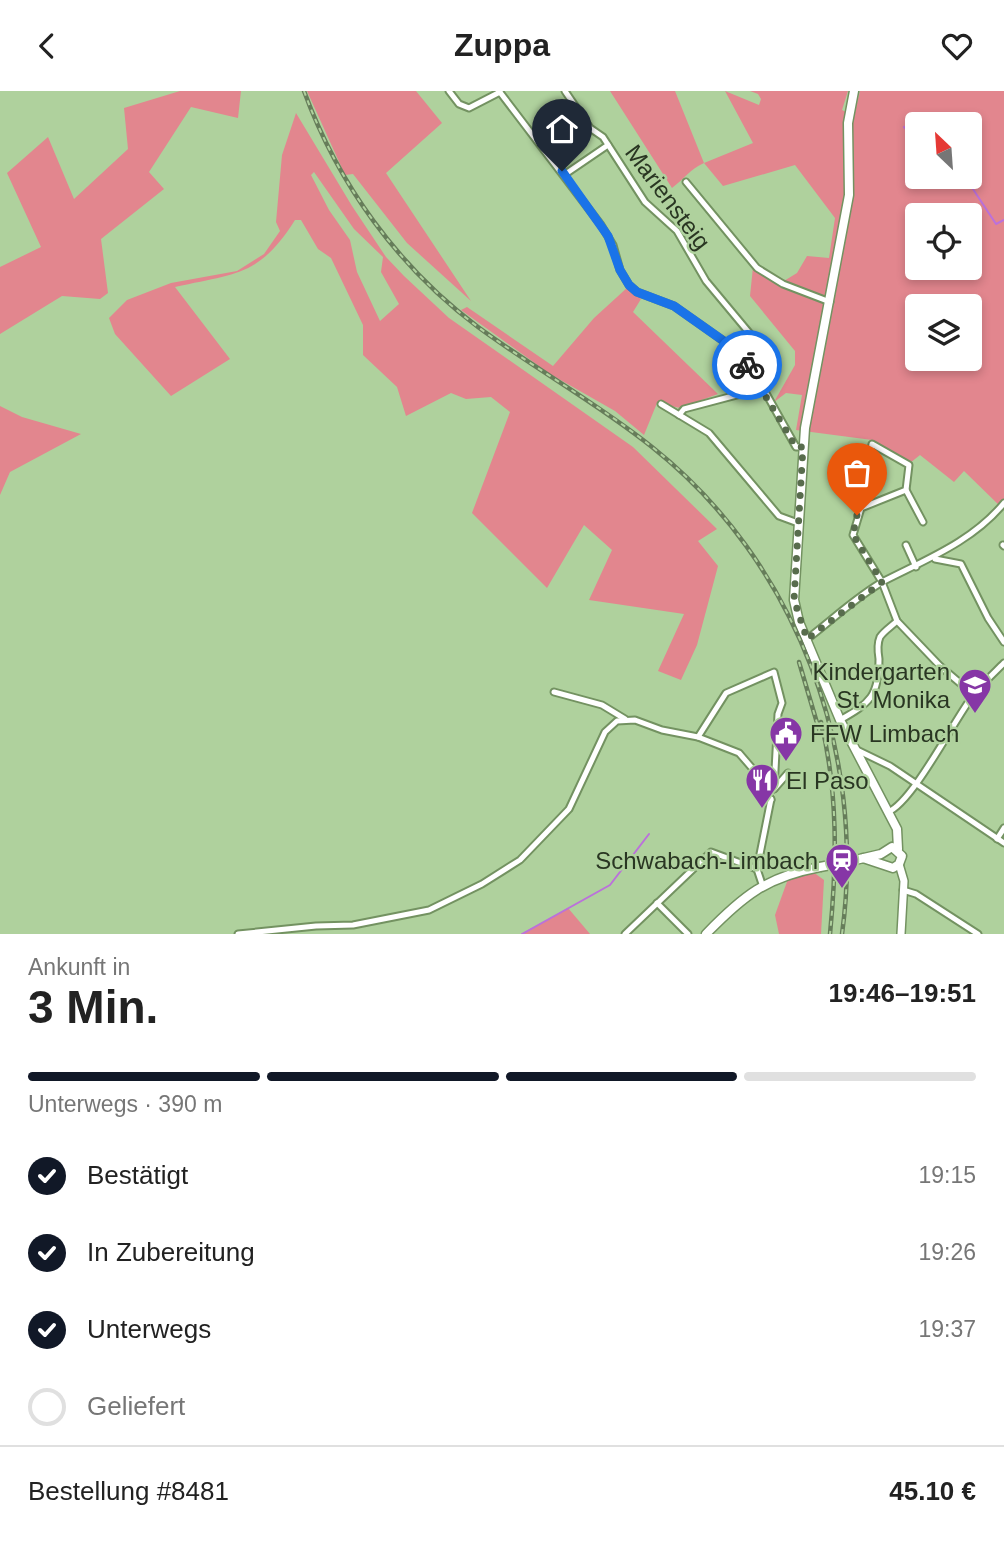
<!DOCTYPE html>
<html lang="de">
<meta charset="utf-8">
<style>
:root{--surface:#fff;--page:#f6f6f6;--text:#222;--muted:#767676;--line:#e0e0e0;--accent:#111827}
body{margin:0;font-family:Arial,sans-serif;background:var(--page);color:var(--text);height:100vh;display:flex;flex-direction:column;font-size:26px;white-space:nowrap}
*{box-sizing:border-box;margin:0}
p{font-size:23px;color:var(--muted)}
.icon{flex:none;width:38px;height:38px;fill:none;stroke:currentColor;stroke-width:2;stroke-linecap:round;stroke-linejoin:round}
.map{position:relative;height:843px;overflow:hidden}
.details{display:flex;flex-direction:column;background:var(--surface);flex:1}
.details>*{flex:none}
.needle{width:46px;rotate:335deg}
.tools{position:absolute;left:905px;top:21px;display:grid;gap:14px}
.tools a{display:grid;place-items:center;width:77px;height:77px;border-radius:7px;background:var(--surface);box-shadow:0 4px 10px #0003;font-size:35px}
.pin{position:absolute;display:grid;place-items:center;width:60px;height:60px;color:#fff;margin:-72px -30px;border-radius:50% 50% 50% 0;rotate:-45deg;box-shadow:0 0 7px #0007}
.pin .icon{rotate:45deg}
.courier{position:absolute;display:grid;place-items:center;width:70px;height:70px;margin:-35px;border:5px solid #1a73e8;border-radius:50%;background:#fff;color:#222;box-shadow:0 2px 9px #0007}
.head em{font-style:normal;font-weight:600}
.head div{display:flex;flex-direction:column-reverse}
.head{display:flex;align-items:center;justify-content:space-between;height:119px;padding:0 28px}
h1{font-size:46px;font-weight:600;line-height:52px}
.bar{display:grid;grid-template-columns:repeat(4,1fr);gap:10px 7px;align-content:center;height:84px;padding:0 28px}
.bar i{height:9px;border-radius:5px;background:var(--line)}
.bar .on{background:var(--accent)}
.bar p{grid-column:span 4}
.line{display:flex;align-items:center;gap:18px;padding:0 28px;border-top:2px solid var(--line)}
.line div{flex:1}
ol{padding:0 28px;list-style:none}
li{display:flex;align-items:center;gap:21px;height:77px}
li p{margin-inline-start:auto}
li .icon{padding:7px;border-radius:50%;background:var(--accent);color:#fff;stroke-width:4}
li:last-child{color:var(--muted)}
li i{width:38px;height:38px;border:4px solid var(--line);border-radius:50%}
header{display:flex;justify-content:space-between;align-items:center;height:91px;padding:0 28px;background:var(--surface);font-size:32px;font-weight:600}
.map>svg:first-child{display:block}
.green{fill:#e2868e;fill-rule:evenodd}
.lines{fill:none;stroke-linecap:round;stroke-linejoin:round}
.stream{stroke:#bb71db;stroke-width:2}
.minor-casing{stroke:#739261;stroke-width:9}
.tertiary-casing{stroke:#739261;stroke-width:10}
.secondary-casing{stroke:#739261;stroke-width:11}
.minor{stroke:#fff;stroke-width:5}
.tertiary{stroke:#fff;stroke-width:7}
.secondary{stroke:#fff;stroke-width:8}
.rail-casing{stroke:#667d5a;stroke-width:4.5}
.rail{stroke:#afd19d;stroke-width:2;stroke-dasharray:5;stroke-linecap:butt}
.secondary-bridge-casing{stroke:#739261;stroke-width:11;stroke-linecap:butt}
.secondary-bridge{stroke:#fff;stroke-width:8}
.done{stroke:#586c4d;stroke-width:7;stroke-dasharray:0 12.6}
.route{stroke:#1a73e8;stroke-width:9}
.labels{text-anchor:middle;dominant-baseline:central;stroke-width:5;stroke-linejoin:round;paint-order:stroke}
.street-label{font-size:24px;fill:#293622;stroke:#afd19d}
.poi-label{font-size:24px;fill:#293622;stroke:#afd19d;text-anchor:end}
</style>
<header><svg class="icon" aria-label="back" viewBox="0 0 24 24"><path d="M15 5l-7 7 7 7"/></svg>Zuppa<svg class="icon" aria-label="heart" viewBox="0 0 24 24"><path d="M12 20l-8-8c-3-5 5-10 8-4 3-6 11-1 8 4z"/></svg></header>
<div class="map">
<svg width="1004" height="843" viewBox="0 0 1004 843">
<rect width="100%" height="100%" fill="#afd19d"/>
<g class="green">
<path d="M180,0H241L238,27L191,16L149,81L164,98L101,148L108,202L100,208L62,205L0,243V176L41,156L7,82L48,46L74,108L128,58L124,17Z"/>
<path d="M307,0H416L442,32L386,82L471,210L407,152L353,83L345,84Z"/>
<path d="M610,0H675L704,72L753,52L725,0L759,14L761,8L758,3L750,0H848L842,19L854,25L860,0H1004V419L964,380L954,391L920,364L910,372L872,349L796,339L802,304L786,302L774,311L795,274V260L750,205L753,176L779,193L797,182L807,165L829,167L835,127L795,74L723,95L704,72C690,78 684,88 672,97ZM917,33H970V86H917ZM917,124H970V177H917ZM917,215H970V268H917Z"/>
<path d="M296,22L352,115L386,166L404,185L449,227L633,356L717,438L698,450L718,475L697,554L681,589L658,580L684,523L589,509L612,459L584,434L547,497L472,422L510,321L491,306L466,308L451,302L406,325L397,296L363,264V234L331,167L318,158L301,129H295C259,186 236,182 175,196L230,268L171,305L115,243L109,227L127,209L171,192L237,180L264,163L280,140L276,131L282,64ZM314,81L354,138L383,166L381,181L399,213L380,230L357,181L350,149L329,119L311,84Z"/>
<path d="M628,196L641,208L633,221L718,303L680,317L657,312L644,344L615,320L550,283L461,219L467,216L553,275L594,227Z"/>
<path d="M0,315L22,326L81,343L10,381L0,404Z"/>
<path d="M813,781L824,789L821,843H779L775,824L788,788Z"/>
<path d="M568,817L590,843H521Z"/>
</g>
<g class="lines">
<g class="stream">
<path d="M904,36L917,48"/>
<path d="M965,86L996,133L1004,129"/>
<path d="M522,843L610,794L649,743"/>
</g>
<defs>
<g id="minor">
<path d="M449,0L459,13L469,17L500,1"/>
<path d="M499,0L601,134L613,154L620,179L629,194L637,201L674,215L735,258L763,297L796,356H803"/>
<path d="M565,0L590,37L603,46L645,111L677,140L706,190L751,244L754,251L745,270"/>
<path d="M564,84L608,54"/>
<path d="M686,91L757,177L783,193L830,211"/>
<path d="M661,313L709,342L779,425L798,432"/>
<path d="M679,324L684,318L763,297"/>
<path d="M906,399L923,431"/>
<path d="M861,417L906,399L909,374L872,353L861,417L853,444L882,491L897,530L940,575L974,604"/>
<path d="M906,454L916,476"/>
<path d="M1003,454L1004,455"/>
<path d="M935,468L961,473L988,527L1004,551"/>
<path d="M807,548C831,530 857,505 884,490C927,468 973,450 1004,412"/>
<path d="M554,601L602,614L625,628"/>
<path d="M840,629C870,612 879,605 879,568C878,562 877,553 880,546C884,540 892,535 897,530"/>
<path d="M698,646L726,602L774,581L782,612L778,623L774,698"/>
<path d="M857,659L890,675L1004,752"/>
<path d="M774,698L788,682"/>
<path d="M888,721C913,711 954,629 974,603C983,592 994,582 1004,572"/>
<path d="M997,748L1004,737"/>
<path d="M762,793L757,778L771,708"/>
<path d="M903,799L916,803L978,843"/>
<path d="M657,812L688,843"/>
<path d="M238,843L316,835L353,834L429,819L482,793L520,769L569,718L605,641L617,630L635,629L662,639L698,646L739,662L758,684L771,709"/>
<path d="M625,843L711,761L757,778"/>
</g>
<path id="tertiary" d="M899,773L904,790L901,843"/>
<g id="secondary">
<path d="M854,0L848,32L849,104L805,337L794,509L799,531L840,629L897,738L898,758"/>
<path d="M851,770L881,763L892,756L902,765L899,773L893,777L863,767"/>
<path d="M706,843C743,805 766,786 820,776"/>
</g>
</defs>
<use href="#minor" class="minor-casing"/>
<use href="#tertiary" class="tertiary-casing"/>
<use href="#secondary" class="secondary-casing"/>
<use href="#minor" class="minor"/>
<use href="#tertiary" class="tertiary"/>
<use href="#secondary" class="secondary"/>
<defs>
<g id="rail">
<path d="M304,0C338,93 398,176 478,236C535,278 597,312 652,356C797,471 867,662 842,843"/>
<path d="M799,571L820,642"/>
<path d="M821,631C838,701 837,771 830,843"/>
</g>
</defs>
<use href="#rail" class="rail-casing"/>
<use href="#rail" class="rail"/>
<defs>
<path id="secondary-bridge" d="M820,776L851,770"/>
</defs>
<use href="#secondary-bridge" class="secondary-bridge-casing"/>
<use href="#secondary-bridge" class="secondary-bridge"/>
</g>
<g class="lines">
<path class="done" d="M747,274L796,356H803L794,509L807,548L882,491L853,444L857,424"/>
<path class="route" d="M562,80L608,145L620,179L629,194L637,201L674,215L735,258L747,274"/>
</g>
<defs>
<symbol id="school-pin" viewBox="-11 -11 22 30"><path d="M0 17L-7.5 6A9.5 9.5 0 1 1 7.5 6Z" fill="#8636a6" stroke="#afd19d"/><path d="M0-5L7-2L0 1L-7-2ZM-4 1L0 2.5L4 1V4Q0 6-4 4Z" fill="#fff"/></symbol>
<symbol id="civic-pin" viewBox="-11 -11 22 30"><path d="M0 17L-7.5 6A9.5 9.5 0 1 1 7.5 6Z" fill="#8636a6" stroke="#afd19d"/><path d="M-.6-6.5H3V-4.5H.6V-3L4-1V1h2V6H-6V1h2V-1L-.6-3ZM-1.2 2.5V6h2.4V2.5Z" fill="#fff"/></symbol>
<symbol id="restaurant-pin" viewBox="-11 -11 22 30"><path d="M0 17L-7.5 6A9.5 9.5 0 1 1 7.5 6Z" fill="#8636a6" stroke="#afd19d"/><path d="M-5-6h1v4h1v-4h1v4h1v-4h1v5L-1.5 .5V6h-2V.5L-5-1ZM5-6V6H3V1.5H1.5Q1.5-4 5-6Z" fill="#fff"/></symbol>
<symbol id="station-pin" viewBox="-11 -11 22 30"><path d="M0 17L-7.5 6A9.5 9.5 0 1 1 7.5 6Z" fill="#8636a6" stroke="#afd19d"/><path d="M-3-6H3Q5-6 5-4V2Q5 4 3 4L4.5 6H3L1.5 4h-3L-3 6H-4.5L-3 4Q-5 4-5 2V-4Q-5-6-3-6ZM-3.5-4v3h7v-3ZM-3.5 1v1.5H-2V1ZM2 1v1.5H3.5V1Z" fill="#fff"/></symbol>
</defs>
<g fill-rule="evenodd">
<use href="#school-pin" x="956" y="575" width="38" height="52"/>
<use href="#civic-pin" x="767" y="623" width="38" height="52"/>
<use href="#restaurant-pin" x="743" y="670" width="38" height="52"/>
<use href="#station-pin" x="823" y="750" width="38" height="52"/>
</g>
<g class="labels">
<g class="street-label">
<text transform="translate(668 106) rotate(53)">Mariensteig</text>
</g>
<g class="poi-label">
<text x="950" y="580">Kindergarten<tspan x="950" dy="28">St. Monika</tspan></text>
<text x="810" y="642" text-anchor="start">FFW Limbach</text>
<text x="786" y="689" text-anchor="start">El Paso</text>
<text x="818" y="769">Schwabach-Limbach</text>
</g>
</g>
</svg>
<div class="tools">
<a><svg class="needle" viewBox="-14 -14 28 28"><path d="M0-13l5 13h-10z" fill="#e53935"/><path d="M0 13l5-13h-10z" fill="#767676"/></svg></a>
<a><svg class="icon" aria-label="locate" viewBox="0 0 24 24"><circle cx="12" cy="12" r="6"/><path d="M12 2v4M12 18v4M2 12h4M18 12h4"/></svg></a>
<a><svg class="icon" aria-label="layers" viewBox="0 0 24 24"><path d="M12 4l9 5-9 5-9-5zM3 14l9 5 9-5"/></svg></a>
</div>
<div class="pin" style="left:857px;top:424px;background:#ea580c"><svg class="icon" aria-label="bag" viewBox="0 0 24 24"><path d="M5 8h14l-1 12H6zM9 8a3 3 0 0 1 6 0"/></svg></div>
<div class="pin" style="left:562px;top:80px;background:#1f2937"><svg class="icon" aria-label="home" viewBox="0 0 24 24"><path d="M3 11l9-7 9 7M6 9v11h12V9"/></svg></div>
<div class="courier" style="left:747px;top:274px"><svg class="icon" aria-label="bike" viewBox="0 0 24 24"><circle cx="6" cy="16" r="4"/><circle cx="18" cy="16" r="4"/><path d="M6 16l4-8h5l3 8M10 8l3 8H6M13 5h3"/></svg></div>
</div>
<section class="details">
<div class="head"><div><h1>3 Min.</h1><p>Ankunft in</p></div><em>19:46–19:51</em></div>
<div class="bar"><i class="on"></i><i class="on"></i><i class="on"></i><i></i><p>Unterwegs · 390 m</p></div>
<ol>
<li><svg class="icon" aria-label="check" viewBox="0 0 24 24"><path d="M5 12l5 5 9-10"/></svg>Bestätigt<p>19:15</p></li>
<li><svg class="icon" aria-label="check" viewBox="0 0 24 24"><path d="M5 12l5 5 9-10"/></svg>In Zubereitung<p>19:26</p></li>
<li><svg class="icon" aria-label="check" viewBox="0 0 24 24"><path d="M5 12l5 5 9-10"/></svg>Unterwegs<p>19:37</p></li>
<li><i></i>Geliefert</li>
</ol>
<div class="line" style="height:91px"><div>Bestellung #8481</div><b>45.10 €</b></div>
</section>
